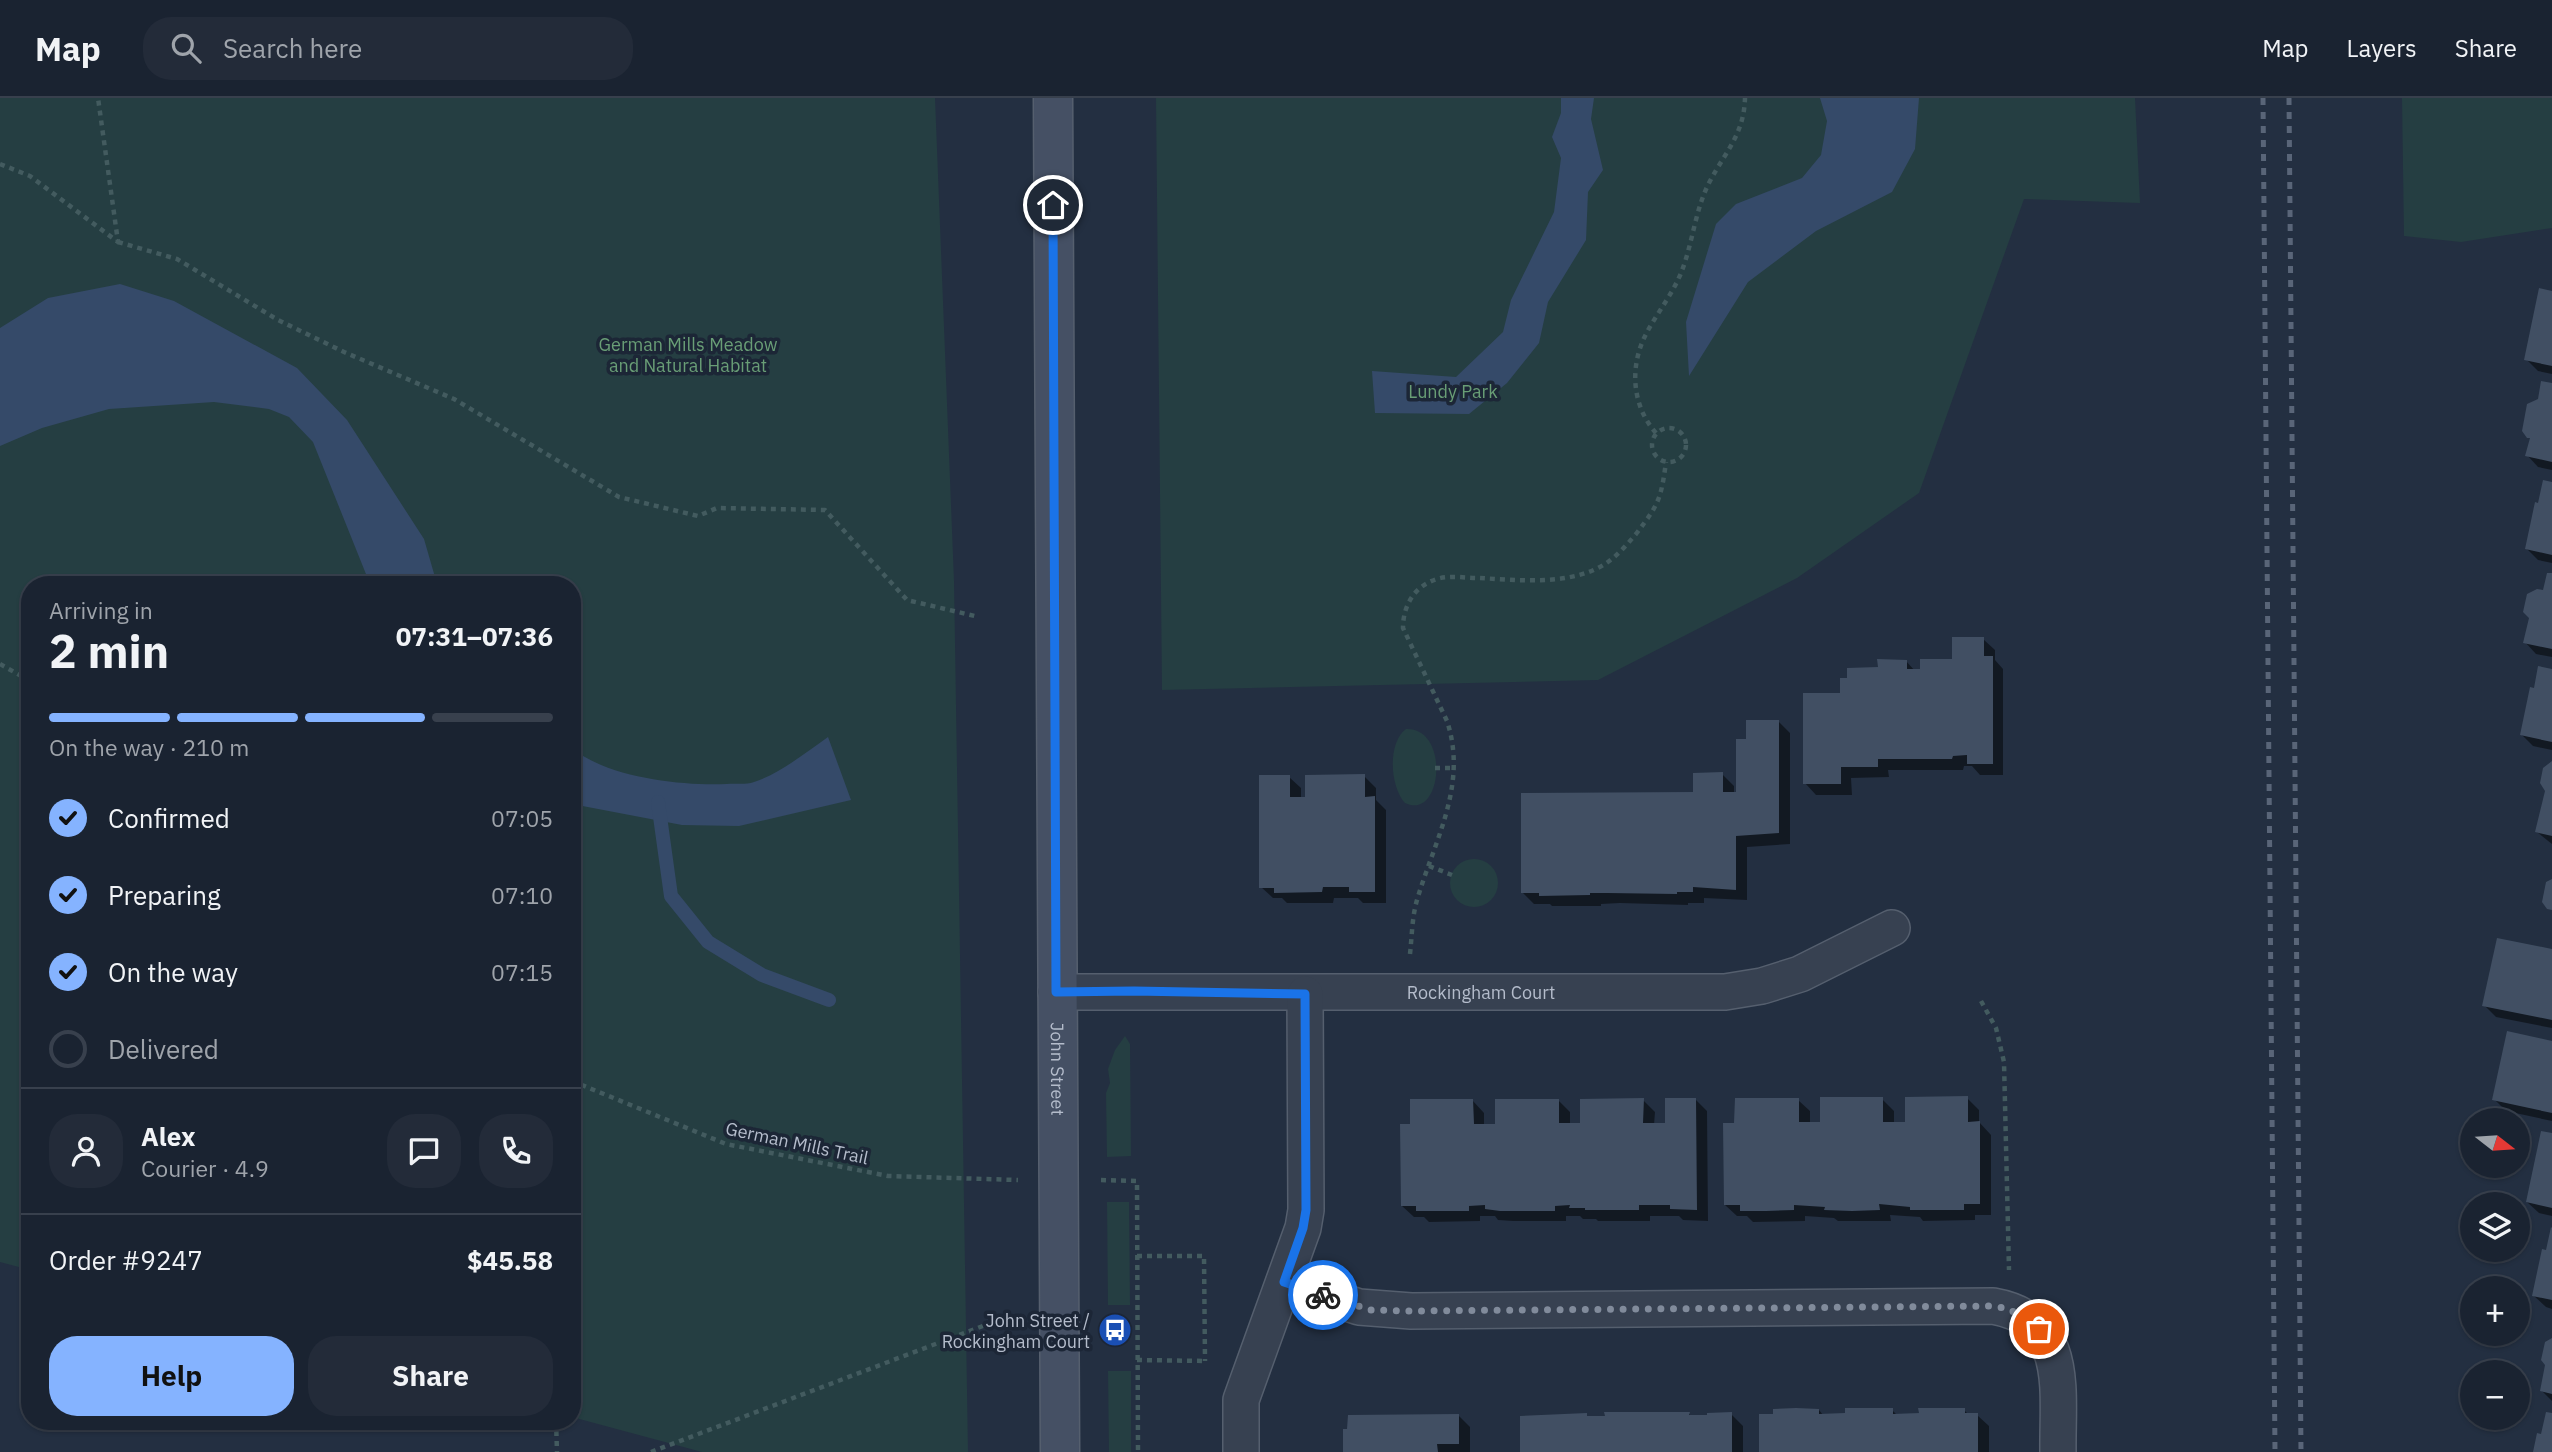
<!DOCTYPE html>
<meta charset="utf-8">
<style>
:root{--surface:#1a2331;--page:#232b39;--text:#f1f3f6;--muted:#9fa4ab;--line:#38404d;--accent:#85b3ff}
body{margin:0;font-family:"IBM Plex Sans",sans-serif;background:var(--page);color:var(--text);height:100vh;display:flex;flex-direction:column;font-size:26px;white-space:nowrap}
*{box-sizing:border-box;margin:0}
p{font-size:23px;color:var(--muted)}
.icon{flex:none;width:38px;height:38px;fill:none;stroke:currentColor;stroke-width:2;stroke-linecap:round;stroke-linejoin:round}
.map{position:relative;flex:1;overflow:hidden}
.sheet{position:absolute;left:21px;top:478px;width:560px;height:854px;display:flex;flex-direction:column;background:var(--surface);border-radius:28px;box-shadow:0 2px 5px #0004,0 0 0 2px var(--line)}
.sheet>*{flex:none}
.needle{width:46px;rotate:107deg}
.fabs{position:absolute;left:2460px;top:1010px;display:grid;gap:14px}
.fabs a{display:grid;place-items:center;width:70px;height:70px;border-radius:50%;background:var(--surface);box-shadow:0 2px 5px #0004,0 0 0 2px var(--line);font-size:35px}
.pin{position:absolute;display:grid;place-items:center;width:60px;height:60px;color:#fff;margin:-30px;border:4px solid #fff;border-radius:50%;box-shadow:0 2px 7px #0007}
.courier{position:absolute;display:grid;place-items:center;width:70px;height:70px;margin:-35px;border:5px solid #1a73e8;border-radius:50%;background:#fff;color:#222;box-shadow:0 2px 9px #0007}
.overview em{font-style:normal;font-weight:700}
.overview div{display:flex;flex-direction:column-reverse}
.overview{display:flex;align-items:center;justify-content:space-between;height:119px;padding:0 28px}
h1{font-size:46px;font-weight:700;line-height:52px}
.bar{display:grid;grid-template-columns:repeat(4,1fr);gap:10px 7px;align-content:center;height:84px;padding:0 28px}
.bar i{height:9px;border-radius:5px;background:var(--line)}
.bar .active{background:var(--accent)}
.bar p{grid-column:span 4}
.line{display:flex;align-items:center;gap:18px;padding:0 28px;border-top:2px solid var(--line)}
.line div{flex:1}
.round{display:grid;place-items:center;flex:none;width:74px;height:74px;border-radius:28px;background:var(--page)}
ol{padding:0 28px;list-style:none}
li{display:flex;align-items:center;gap:21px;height:77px}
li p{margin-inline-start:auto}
li .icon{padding:7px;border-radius:50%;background:var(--accent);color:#111;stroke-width:4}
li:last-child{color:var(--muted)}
li i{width:38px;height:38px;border:4px solid var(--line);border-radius:50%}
.primary-button{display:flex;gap:14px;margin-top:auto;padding:14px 28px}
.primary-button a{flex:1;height:80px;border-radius:28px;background:var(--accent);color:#111;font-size:28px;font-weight:700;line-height:80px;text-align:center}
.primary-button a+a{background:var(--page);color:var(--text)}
header{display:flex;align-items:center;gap:42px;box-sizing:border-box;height:98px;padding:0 35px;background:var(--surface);border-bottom:2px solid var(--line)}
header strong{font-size:33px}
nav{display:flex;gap:38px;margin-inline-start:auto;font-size:24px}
.search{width:490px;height:63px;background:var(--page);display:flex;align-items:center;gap:18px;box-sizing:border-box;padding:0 24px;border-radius:28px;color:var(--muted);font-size:26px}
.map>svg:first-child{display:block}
.green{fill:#253e42}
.water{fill:#354a69}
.shadow{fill:#0007}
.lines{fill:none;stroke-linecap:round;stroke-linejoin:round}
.stream{stroke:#354a69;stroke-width:14}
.building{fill:#414f63}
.minor-casing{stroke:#555f6e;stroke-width:38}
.secondary-casing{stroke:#555f6e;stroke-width:41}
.path{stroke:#435b5f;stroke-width:4.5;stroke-dasharray:5 5;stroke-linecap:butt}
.minor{stroke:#374151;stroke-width:35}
.secondary{stroke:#455064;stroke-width:38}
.rail{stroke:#596578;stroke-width:5;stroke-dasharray:7 7;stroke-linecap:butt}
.done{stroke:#818b9b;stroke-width:7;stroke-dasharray:0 12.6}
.route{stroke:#1a73e8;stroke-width:9}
.labels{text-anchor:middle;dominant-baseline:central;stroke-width:7;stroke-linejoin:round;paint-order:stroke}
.park-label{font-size:18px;fill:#699e76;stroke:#1c2636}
.street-label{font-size:18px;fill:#b4bccb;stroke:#1c2636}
.poi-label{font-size:18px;fill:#b4bccb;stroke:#1c2636;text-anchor:end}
</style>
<header>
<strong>Map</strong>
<div class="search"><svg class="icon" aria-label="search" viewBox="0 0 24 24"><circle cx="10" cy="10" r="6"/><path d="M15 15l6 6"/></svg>Search here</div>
<nav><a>Map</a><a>Layers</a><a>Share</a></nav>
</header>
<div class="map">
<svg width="2552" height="1354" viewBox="0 0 2552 1354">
<rect width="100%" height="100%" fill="#232f41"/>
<g class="green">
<path d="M0,0H935L954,483L968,1354H702L572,1319V486H30V1172L0,1164Z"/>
<path d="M1156,0H2135L2140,105L2024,101L1919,395L1797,480L1598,582L1162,592Z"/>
<path d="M2402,0H2552V130L2461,144L2404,138Z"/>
<path d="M1406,631C1450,629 1443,723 1405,705C1390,689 1387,645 1406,631Z"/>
<circle cx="1474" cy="785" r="24"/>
<path d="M1125,938L1130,946L1131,1058L1107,1059L1106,995L1110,985L1108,971L1115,952Z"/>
<path d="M1107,1104H1129L1130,1207H1108Z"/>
<path d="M1108,1273H1131V1354H1109Z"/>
</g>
<g class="water">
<path d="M1561,0H1594L1591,21L1603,72L1588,94L1586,142L1548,204L1539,245L1507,285L1469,316L1375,315L1372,273L1456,279L1503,234L1511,202L1554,114L1561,60L1552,39L1561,15Z"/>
<path d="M1820,0H1919L1915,51L1892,94L1816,133L1748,184L1689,278L1686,224L1716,126L1736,106L1802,80L1821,57L1827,23Z"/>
<path d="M120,186L174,203L297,270L347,322L424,441L437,486H370L313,344L289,319L269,311L214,304L109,311L42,330L0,348V230L48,200Z"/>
<path d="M828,639L851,702L739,728L682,727L572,706V650C608,680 682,688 727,686C735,685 746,687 754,684C781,675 805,655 828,639Z"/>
</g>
<g class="shadow">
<path d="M2552,194V276L2538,273L2526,261Z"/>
<path d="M2552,287V372L2538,369L2527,357L2539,302Z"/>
<path d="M2552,386V465L2538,462L2527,451Z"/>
<path d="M2552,477V559L2536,556L2525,544Z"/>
<path d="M1983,541L1995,552V562L2003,571V677H1980L1972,668H1964L1963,672H1888L1889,679L1851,680L1852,697H1816L1805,685L1842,596L1880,571L1906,563L1915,573L1954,563Z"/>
<path d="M2552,573V652L2533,648L2522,637Z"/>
<path d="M1778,623L1790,635V746L1747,749V802L1704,800V805H1688V807L1620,805L1601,806V808H1552L1550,806H1534L1523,795L1695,696L1722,676L1734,688V696H1738L1748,643Z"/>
<path d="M2552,665V746L2537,734Z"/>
<path d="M1364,678L1376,690V702L1386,712V805H1363L1358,800H1334L1333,805H1287L1282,800H1273L1261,789L1289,679L1301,690V701Z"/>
<path d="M2552,853V930L2496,919L2484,907Z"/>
<path d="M2552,945V1023L2506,1013L2494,1001Z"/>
<path d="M1967,1000L1979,1012V1024L1991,1037V1117H1975V1122L1923,1123L1920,1119L1890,1117L1891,1123H1838L1834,1120L1805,1118V1123L1753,1124L1747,1118H1737L1725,1107L1736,1026L1798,1002L1810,1013V1026H1822L1882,1001L1894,1013V1026H1907Z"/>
<path d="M1558,1002L1570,1014V1027H1582L1643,1002L1655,1014L1654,1027H1667L1696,1002L1707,1013L1708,1123L1683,1122L1679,1118H1650V1123H1598L1596,1121H1583L1580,1118H1566V1123H1513L1498,1122L1495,1118H1480V1123L1429,1124L1424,1119H1414L1402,1108L1412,1028L1473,1003L1484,1015V1027H1497Z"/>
<path d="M2552,1037V1118L2539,1115L2527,1104Z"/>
<path d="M2552,1133V1211L2546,1209L2534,1198Z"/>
<path d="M2552,1242V1303L2542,1293Z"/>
<path d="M1819,1312L1824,1318L1892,1312L1897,1317L1964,1312L1969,1317H1977L1989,1328V1354H1761Z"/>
<path d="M1689,1316L1692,1319L1731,1316L1743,1328V1354H1522L1586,1317L1589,1320Z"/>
<path d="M1458,1317L1470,1329V1354H1345Z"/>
</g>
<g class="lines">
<path class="stream" d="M658,704L671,798L708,844L762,877L829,902"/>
</g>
<g class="building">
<path d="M2539,190L2552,193V268L2524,262Z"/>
<path d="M2541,283L2552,285V364L2525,358L2530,340H2527L2522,333L2527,306L2538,301Z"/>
<path d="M2543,382L2552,384V457L2525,451L2535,404L2538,405Z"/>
<path d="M2547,475H2552V551L2523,545L2529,520L2523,514L2527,496L2537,491L2543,492Z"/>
<path d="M1952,539H1984V558H1993V666H1967V657L1953,658L1952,661H1878V669H1841V686H1803V595H1840V580H1847V570L1878,569L1877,561L1907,562V571H1920V561H1952Z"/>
<path d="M2538,568L2552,571V644L2520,637L2530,589L2534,590Z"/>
<path d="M1746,622H1779V735L1736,738V792L1693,789V794H1677V796L1607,795H1590V797L1539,798V795H1521V695L1693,694V675L1723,674V694H1736V641H1746Z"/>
<path d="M2552,663V738L2535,734L2545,693L2540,685L2543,670Z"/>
<path d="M1365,676V699L1375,698V794H1349V789H1323L1322,794L1274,795V790H1259V677H1290V699H1305V677Z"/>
<path d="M2552,781V812L2547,811L2542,804L2546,784Z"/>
<path d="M2497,840L2552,851V922L2482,908Z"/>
<path d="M2507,933L2552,943V1015L2492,1002Z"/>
<path d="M1968,998V1024L1980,1023V1106H1964V1112H1910V1109L1879,1106L1880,1112L1852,1113L1824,1112L1825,1109L1794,1107V1112L1766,1113H1740V1107H1724L1723,1025H1734L1735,1000H1799V1024H1820V999H1883V1024H1905V999Z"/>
<path d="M1644,1000L1643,1025H1665V1000H1696L1697,1112L1670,1111V1107H1639V1112H1585V1110H1569L1570,1107L1555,1108V1113H1500L1485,1111V1107L1469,1108V1113H1416V1108H1401L1400,1026H1410V1001H1473L1474,1026H1495V1001H1559V1025H1580V1001Z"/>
<path d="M2541,1033L2552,1035V1110L2526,1104Z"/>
<path d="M2551,1129L2552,1130V1202L2532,1198L2542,1151L2546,1152Z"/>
<path d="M2552,1240V1296L2540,1293L2545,1267L2541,1262L2545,1244Z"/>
<path d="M1845,1310H1893V1316L1919,1315L1918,1310H1965V1315H1978V1354H1759V1316H1773V1311L1796,1310L1819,1311V1316L1845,1315Z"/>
<path d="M1604,1314H1690L1689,1317H1707V1315L1732,1314V1354H1520V1318L1587,1315V1318H1605Z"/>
<path d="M2546,1314L2552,1315V1354H2533L2537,1335L2541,1336Z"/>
<path d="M1459,1316V1346H1437L1438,1354H1343V1331H1347L1348,1317Z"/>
</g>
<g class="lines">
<defs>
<g id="minor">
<path id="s1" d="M1056,894H1725L1762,888L1800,876L1892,830"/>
<path d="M1284,1184L1359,1209L1411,1213L1993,1208C2071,1222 2057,1293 2058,1354"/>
<path d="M1241,1354V1302L1303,1130L1306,1112L1305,896"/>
</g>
<g id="secondary">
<path id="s2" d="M1053,0L1060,1354"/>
</g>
</defs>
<use href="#minor" class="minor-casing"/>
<use href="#secondary" class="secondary-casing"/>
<g class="path">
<path d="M0,66L30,78L118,144L98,0"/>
<path d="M118,144L177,161L278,222L344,254L454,301L619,399L698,418L717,410L825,412L907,502L979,519"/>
<circle cx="1669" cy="347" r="17"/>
<path d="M1656,335C1632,308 1629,269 1646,236C1657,215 1672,197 1681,175C1693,145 1695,111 1710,83C1726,53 1744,36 1745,0"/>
<path d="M0,566L30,583"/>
<path d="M1435,670H1455"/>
<path d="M1429,768L1452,777"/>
<path d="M1410,856C1412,838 1412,819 1417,802C1435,741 1468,687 1447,623L1403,530C1403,508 1414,488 1437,481C1450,477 1465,480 1479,480C1517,482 1561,487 1596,471C1613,463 1624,450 1636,436C1659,406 1661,401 1666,364"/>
<path d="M1981,903L1996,930L2004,964L2009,1172"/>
<path d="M572,983L726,1046L888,1078L1018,1082"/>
<path d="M1101,1082L1137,1083L1138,1354"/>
<path d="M1137,1158H1204L1205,1263"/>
<path d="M1137,1262L1206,1263"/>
<path d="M556,1323L557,1354"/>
<path d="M651,1354L996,1223"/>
</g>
<use href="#minor" class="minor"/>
<use href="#secondary" class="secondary"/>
<g class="rail">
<path d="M2263,0L2275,1354"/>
<path d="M2289,0L2301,1354"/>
</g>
</g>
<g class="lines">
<path class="done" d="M1323,1197L1371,1212L1411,1213L1993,1208C2012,1211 2025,1218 2039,1231"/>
<path class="route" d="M1053,107L1056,894L1134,893L1305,896L1306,1112L1303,1130L1284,1184L1323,1197"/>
</g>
<defs>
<symbol id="bus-disc" viewBox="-11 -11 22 22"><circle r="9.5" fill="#1a4fb4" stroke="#1c2636"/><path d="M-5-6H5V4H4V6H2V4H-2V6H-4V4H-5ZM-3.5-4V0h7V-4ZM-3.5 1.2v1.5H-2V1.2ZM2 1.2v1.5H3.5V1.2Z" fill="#fff"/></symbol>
</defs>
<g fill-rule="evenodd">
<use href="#bus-disc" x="1096" y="1213" width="38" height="38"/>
</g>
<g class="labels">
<g class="park-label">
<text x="688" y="246">German Mills Meadow<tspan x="688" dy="21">and Natural Habitat</tspan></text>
<text x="1453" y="293">Lundy Park</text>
</g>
<g class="street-label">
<text stroke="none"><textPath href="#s1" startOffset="425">Rockingham Court</textPath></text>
<text stroke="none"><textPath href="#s2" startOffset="971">John Street</textPath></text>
<text transform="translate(797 1045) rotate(12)">German Mills Trail</text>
</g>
<g class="poi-label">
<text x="1090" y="1222">John Street /<tspan x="1090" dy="21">Rockingham Court</tspan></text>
</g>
</g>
</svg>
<div class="fabs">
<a><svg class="needle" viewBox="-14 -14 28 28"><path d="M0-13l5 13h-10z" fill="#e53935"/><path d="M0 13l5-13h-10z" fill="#9fa4ab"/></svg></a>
<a><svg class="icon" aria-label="layers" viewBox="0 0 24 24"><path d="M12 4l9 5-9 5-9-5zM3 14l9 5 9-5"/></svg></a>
<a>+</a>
<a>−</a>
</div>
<div class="pin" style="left:2039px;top:1231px;background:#ea580c"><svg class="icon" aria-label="bag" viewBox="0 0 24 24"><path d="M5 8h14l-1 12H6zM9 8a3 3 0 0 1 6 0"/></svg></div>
<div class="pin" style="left:1053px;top:107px;background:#1f2937"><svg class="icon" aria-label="home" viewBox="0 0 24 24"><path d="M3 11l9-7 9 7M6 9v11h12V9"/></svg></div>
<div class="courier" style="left:1323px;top:1197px"><svg class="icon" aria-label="bike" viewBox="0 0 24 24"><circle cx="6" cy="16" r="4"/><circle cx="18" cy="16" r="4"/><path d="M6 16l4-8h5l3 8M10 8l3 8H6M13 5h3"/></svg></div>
<section class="sheet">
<div class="overview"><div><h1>2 min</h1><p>Arriving in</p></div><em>07:31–07:36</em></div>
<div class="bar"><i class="active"></i><i class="active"></i><i class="active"></i><i></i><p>On the way · 210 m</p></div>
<ol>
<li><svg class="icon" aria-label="check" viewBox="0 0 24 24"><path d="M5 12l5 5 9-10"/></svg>Confirmed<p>07:05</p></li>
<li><svg class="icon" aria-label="check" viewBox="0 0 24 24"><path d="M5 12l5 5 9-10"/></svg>Preparing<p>07:10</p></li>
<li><svg class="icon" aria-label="check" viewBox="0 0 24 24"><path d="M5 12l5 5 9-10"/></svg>On the way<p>07:15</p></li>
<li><i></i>Delivered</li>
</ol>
<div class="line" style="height:126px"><a class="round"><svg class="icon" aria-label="person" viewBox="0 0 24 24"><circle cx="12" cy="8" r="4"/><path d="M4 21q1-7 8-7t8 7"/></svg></a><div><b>Alex</b><p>Courier · 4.9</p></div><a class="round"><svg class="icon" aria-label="chat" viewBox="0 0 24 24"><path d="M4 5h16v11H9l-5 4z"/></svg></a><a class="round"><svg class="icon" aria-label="phone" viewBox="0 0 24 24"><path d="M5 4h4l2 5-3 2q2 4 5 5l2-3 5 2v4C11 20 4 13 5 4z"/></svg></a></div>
<div class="line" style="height:91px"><div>Order #9247</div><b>$45.58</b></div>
<div class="primary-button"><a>Help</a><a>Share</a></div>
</section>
</div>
